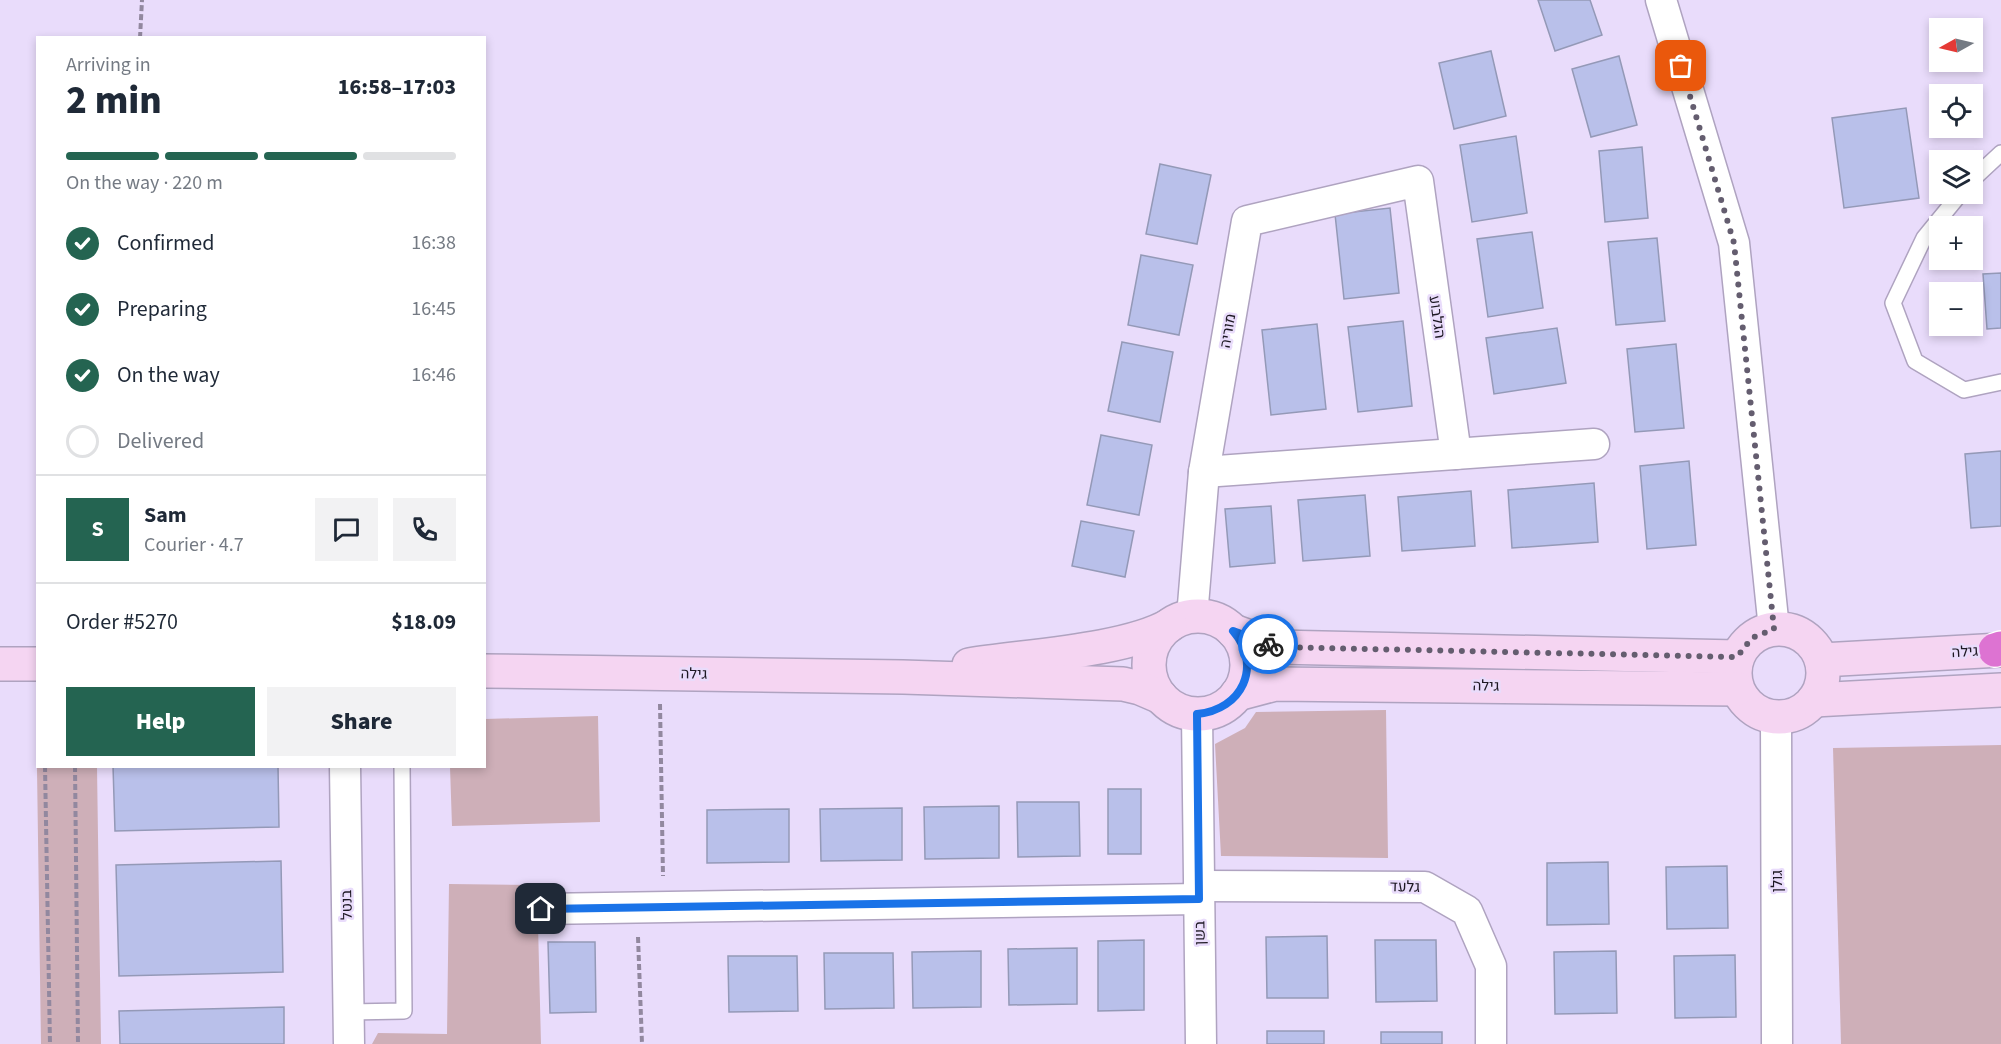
<!DOCTYPE html>
<meta charset="utf-8">
<style>
:root{--surface:#fff;--page:#f2f2f3;--text:#1f2937;--muted:#747a83;--line:#e0e1e3;--accent:#246451}
body{margin:0;font-family:"Source Sans 3",Heebo,sans-serif;background:var(--page);color:var(--text);height:100vh;display:flex;flex-direction:column;font-size:22px;white-space:nowrap}
*{box-sizing:border-box;margin:0}
p{font-size:20px;color:var(--muted)}
.icon{flex:none;width:33px;height:33px;fill:none;stroke:currentColor;stroke-width:2;stroke-linecap:round;stroke-linejoin:round}
.map{position:relative;flex:1;overflow:hidden}
.panel{position:absolute;left:36px;top:36px;width:450px;height:732px;display:flex;flex-direction:column;background:var(--surface);border-radius:0px;box-shadow:0 3px 9px #0003}
.panel>*{flex:none}
.needle{width:39px;rotate:262deg}
.controls{position:absolute;left:1929px;top:18px;display:grid;gap:12px}
.controls a{display:grid;place-items:center;width:54px;height:54px;border-radius:0px;background:var(--surface);box-shadow:0 3px 9px #0003;font-size:30px}
.pin{position:absolute;display:grid;place-items:center;width:51px;height:51px;color:#fff;margin:-26px;border-radius:12px;box-shadow:0 3px 9px #0006}
.courier{position:absolute;display:grid;place-items:center;width:60px;height:60px;margin:-30px;border:4px solid #1a73e8;border-radius:50%;background:#fff;color:#222;box-shadow:0 2px 8px #0007}
.overview em{font-style:normal;font-weight:800}
.overview div{display:flex;flex-direction:column-reverse}
.overview{display:flex;align-items:center;justify-content:space-between;height:102px;padding:0 30px}
h1{font-size:39px;font-weight:800;line-height:45px}
.bar{display:grid;grid-template-columns:repeat(4,1fr);gap:9px 6px;align-content:center;height:72px;padding:0 30px}
.bar i{height:8px;border-radius:4px;background:var(--line)}
.bar .current{background:var(--accent)}
.bar p{grid-column:span 4}
.line{display:flex;align-items:center;gap:15px;padding:0 30px;border-top:2px solid var(--line)}
.line div{flex:1}
.round{display:grid;place-items:center;flex:none;width:63px;height:63px;border-radius:0px;background:var(--page)}
ol{padding:0 30px;list-style:none}
li{display:flex;align-items:center;gap:18px;height:66px}
li p{margin-inline-start:auto}
li .icon{padding:6px;border-radius:50%;background:var(--accent);color:#fff;stroke-width:4}
li:last-child{color:var(--muted)}
li i{width:33px;height:33px;border:3px solid var(--line);border-radius:50%}
.button{display:flex;gap:12px;margin-top:auto;padding:12px 30px}
.button a{flex:1;height:69px;border-radius:0px;background:var(--accent);color:#fff;font-size:24px;font-weight:800;line-height:69px;text-align:center}
.button a+a{background:var(--page);color:var(--text)}
.map>svg:first-child{display:block}
.green{fill:#ceafb8}
.building{fill:#b9c0ea;stroke:#9499b7;stroke-width:1.5}
.lines{fill:none;stroke-linecap:round;stroke-linejoin:round}
.lane-casing{stroke:#afa3c0;stroke-width:18}
.street-casing{stroke:#afa3c0;stroke-width:33}
.secondary-casing{stroke:#afa3c0;stroke-width:36}
.highway-casing{stroke:#fff;stroke-width:36}
.path{stroke:#92889f;stroke-width:4;stroke-dasharray:6 3;stroke-linecap:butt}
.lane{stroke:#fff;stroke-width:15}
.street{stroke:#fff;stroke-width:30}
.secondary{stroke:#f5d5f2;stroke-width:33}
.highway{stroke:#dd73d2;stroke-width:33}
.done{stroke:#645d6f;stroke-width:6;stroke-dasharray:0 10.8}
.route{stroke:#1a73e8;stroke-width:8}
.labels{text-anchor:middle;dominant-baseline:central;stroke-width:5;stroke-linejoin:round;paint-order:stroke}
.street-label{font-size:15px;fill:#1d1823;stroke:#e9dcfb}
</style>
<div class="map">
<svg width="2001" height="1044" viewBox="0 0 2001 1044">
<rect width="100%" height="100%" fill="#e9dcfb"/>
<g class="green">
<path d="M36,701L38,766L97,767L101,1044H41Z"/>
<path d="M1386,710L1388,858L1221,856L1215,744L1245,728L1256,712Z"/>
<path d="M598,716L600,822L452,826L450,767L484,766L485,719Z"/>
<path d="M2001,745V1044H1841L1833,748Z"/>
<path d="M449,884L537,885L541,1044H372L378,1033L447,1034Z"/>
</g>
<g class="building">
<path d="M1538,0H1590L1602,35L1555,51Z"/>
<path d="M1491,51L1506,116L1454,129L1439,63Z"/>
<path d="M1619,56L1637,125L1591,137L1572,69Z"/>
<path d="M1906,108L1919,198L1844,208L1832,118Z"/>
<path d="M1516,136L1527,213L1472,222L1460,145Z"/>
<path d="M1642,147L1648,218L1605,222L1599,151Z"/>
<path d="M1160,164L1211,175L1197,244L1146,234Z"/>
<path d="M1390,208L1399,293L1344,299L1335,214Z"/>
<path d="M1532,232L1543,308L1488,317L1477,239Z"/>
<path d="M1657,238L1665,321L1616,325L1608,242Z"/>
<path d="M1141,255L1193,265L1179,335L1128,325Z"/>
<path d="M2001,273V328L1987,329L1983,274Z"/>
<path d="M1403,321L1412,406L1358,412L1348,327Z"/>
<path d="M1317,324L1326,409L1271,415L1262,330Z"/>
<path d="M1557,328L1566,383L1494,394L1486,338Z"/>
<path d="M1122,342L1173,352L1160,422L1108,411Z"/>
<path d="M1676,344L1684,428L1635,432L1627,349Z"/>
<path d="M1101,435L1152,445L1139,515L1087,505Z"/>
<path d="M2001,451V526L1971,528L1965,454Z"/>
<path d="M1689,461L1696,545L1647,549L1640,466Z"/>
<path d="M1594,483L1598,542L1512,548L1508,490Z"/>
<path d="M1471,491L1475,546L1402,551L1398,497Z"/>
<path d="M1365,495L1370,556L1303,561L1298,500Z"/>
<path d="M1271,506L1275,563L1230,567L1225,509Z"/>
<path d="M1081,521L1134,531L1125,577L1072,566Z"/>
<path d="M113,766H278L279,827L115,831Z"/>
<rect x="1108" y="789" width="33" height="65"/>
<path d="M1017,802H1079L1080,856L1018,857Z"/>
<path d="M999,806V858L925,859L924,807Z"/>
<path d="M902,808V860L821,861L820,809Z"/>
<path d="M789,809V862L707,863V810Z"/>
<path d="M281,861L283,972L119,976L116,865Z"/>
<path d="M1608,862L1609,924L1547,925V863Z"/>
<path d="M1727,866L1728,928L1667,929L1666,867Z"/>
<path d="M1327,936L1328,998H1267L1266,937Z"/>
<path d="M1144,940V1010L1098,1011V941Z"/>
<path d="M1375,940H1436L1437,1001L1376,1002Z"/>
<path d="M548,942H595L596,1012L550,1013Z"/>
<path d="M1077,948V1004L1009,1005L1008,949Z"/>
<path d="M981,951V1007L913,1008L912,952Z"/>
<path d="M1616,951L1617,1013L1555,1014L1554,952Z"/>
<path d="M824,953H893L894,1008L825,1009Z"/>
<path d="M1735,955L1736,1017L1675,1018L1674,956Z"/>
<path d="M728,956H797L798,1011L729,1012Z"/>
<path d="M284,1007V1044H120L119,1011Z"/>
<rect x="1267" y="1031" width="57" height="13"/>
<rect x="1381" y="1032" width="61" height="12"/>
</g>
<g class="lines">
<defs>
<g id="lane">
<path d="M1972,180L2001,153"/>
<path d="M1960,194L1924,238L1893,303L1915,361L1964,390L2001,382"/>
<path d="M349,1012L404,1011L402,766"/>
</g>
<g id="street">
<path d="M1661,0L1734,243L1774,629"/>
<path d="M1204,472L1594,444"/>
<path d="M1192,617L1204,472L1247,221L1418,181L1456,454"/>
<path d="M1197,714L1201,1044"/>
<path d="M1776,718L1777,1044"/>
<path d="M345,766L349,1044"/>
<path d="M1199,886L1425,887L1467,911L1491,966V1044"/>
<path d="M541,909L1199,899"/>
</g>
<g id="secondary">
<circle cx="1198" cy="665" r="49"/>
<circle cx="1779" cy="673" r="44"/>
<path d="M1233,631L1277,647L1737,657"/>
<path d="M1822,660L2001,650"/>
<path d="M0,664H38"/>
<path d="M969,665C1024,656 1125,651 1170,625"/>
<path d="M484,671L903,677L1123,684L1140,688L1161,697"/>
<path d="M1237,694L1275,684L1737,689"/>
<path d="M1814,700L2001,690"/>
</g>
<path id="highway" d="M1995,650L2001,648"/>
</defs>
<use href="#lane" class="lane-casing"/>
<use href="#street" class="street-casing"/>
<use href="#secondary" class="secondary-casing"/>
<use href="#highway" class="highway-casing"/>
<g class="path">
<path d="M140,38L142,0"/>
<path d="M660,704L663,876"/>
<path d="M45,766L50,1044"/>
<path d="M75,766L78,1044"/>
<path d="M638,937L642,1044"/>
</g>
<use href="#lane" class="lane"/>
<use href="#street" class="street"/>
<use href="#secondary" class="secondary"/>
<use href="#highway" class="highway"/>
</g>
<g class="lines">
<path class="done" d="M1268,644L1277,647L1737,657L1752,638L1774,629L1734,243L1681,66"/>
<path class="route" d="M541,909L1199,899L1197,714C1242,710 1263,666 1233,631L1268,644"/>
</g>
<g class="labels">
<g class="street-label">
<text transform="translate(1437 317) rotate(82)">הגלבוע</text>
<text transform="translate(1228 331) rotate(-80)">מוריה</text>
<text transform="translate(1965 652) rotate(-3)">גילה</text>
<text transform="translate(694 674) rotate(1)">גילה</text>
<text transform="translate(1486 686) rotate(1)">גילה</text>
<text transform="translate(1777 881) rotate(-90)">גולן</text>
<text transform="translate(1405 887) rotate(2)">גלעד</text>
<text transform="translate(347 905) rotate(-91)">בנטל</text>
<text transform="translate(1200 933) rotate(-91)">בשן</text>
</g>
</g>
</svg>
<div class="controls">
<a><svg class="needle" viewBox="-14 -14 28 28"><path d="M0-13l5 13h-10z" fill="#e53935"/><path d="M0 13l5-13h-10z" fill="#747a83"/></svg></a>
<a><svg class="icon" aria-label="locate" viewBox="0 0 24 24"><circle cx="12" cy="12" r="6"/><path d="M12 2v4M12 18v4M2 12h4M18 12h4"/></svg></a>
<a><svg class="icon" aria-label="layers" viewBox="0 0 24 24"><path d="M12 4l9 5-9 5-9-5zM3 14l9 5 9-5"/></svg></a>
<a>+</a>
<a>−</a>
</div>
<div class="pin" style="left:1681px;top:66px;background:#ea580c"><svg class="icon" aria-label="bag" viewBox="0 0 24 24"><path d="M5 8h14l-1 12H6zM9 8a3 3 0 0 1 6 0"/></svg></div>
<div class="pin" style="left:541px;top:909px;background:#1f2937"><svg class="icon" aria-label="home" viewBox="0 0 24 24"><path d="M3 11l9-7 9 7M6 9v11h12V9"/></svg></div>
<div class="courier" style="left:1268px;top:644px"><svg class="icon" aria-label="bike" viewBox="0 0 24 24"><circle cx="6" cy="16" r="4"/><circle cx="18" cy="16" r="4"/><path d="M6 16l4-8h5l3 8M10 8l3 8H6M13 5h3"/></svg></div>
<section class="panel">
<div class="overview"><div><h1>2 min</h1><p>Arriving in</p></div><em>16:58–17:03</em></div>
<div class="bar"><i class="current"></i><i class="current"></i><i class="current"></i><i></i><p>On the way · 220 m</p></div>
<ol>
<li><svg class="icon" aria-label="check" viewBox="0 0 24 24"><path d="M5 12l5 5 9-10"/></svg>Confirmed<p>16:38</p></li>
<li><svg class="icon" aria-label="check" viewBox="0 0 24 24"><path d="M5 12l5 5 9-10"/></svg>Preparing<p>16:45</p></li>
<li><svg class="icon" aria-label="check" viewBox="0 0 24 24"><path d="M5 12l5 5 9-10"/></svg>On the way<p>16:46</p></li>
<li><i></i>Delivered</li>
</ol>
<div class="line" style="height:108px"><b class="round" style="background:var(--accent);color:#fff">S</b><div><b>Sam</b><p>Courier · 4.7</p></div><a class="round"><svg class="icon" aria-label="chat" viewBox="0 0 24 24"><path d="M4 5h16v11H9l-5 4z"/></svg></a><a class="round"><svg class="icon" aria-label="phone" viewBox="0 0 24 24"><path d="M5 4h4l2 5-3 2q2 4 5 5l2-3 5 2v4C11 20 4 13 5 4z"/></svg></a></div>
<div class="line" style="height:78px"><div>Order #5270</div><b>$18.09</b></div>
<div class="button"><a>Help</a><a>Share</a></div>
</section>
</div>
